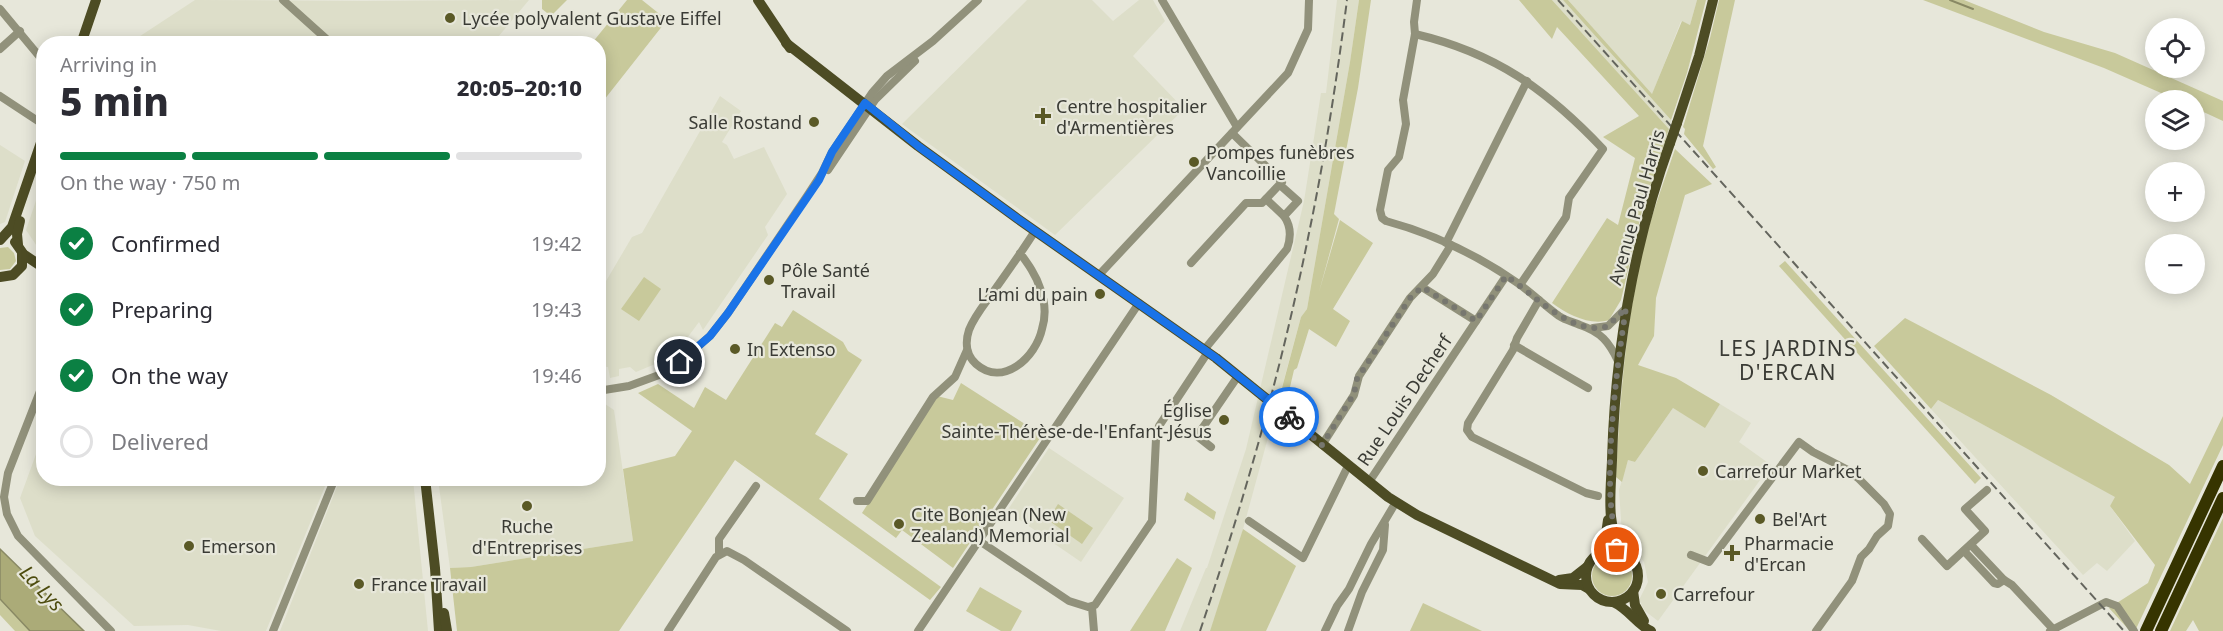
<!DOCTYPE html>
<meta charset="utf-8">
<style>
:root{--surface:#fff;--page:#f2f2f3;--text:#2b2b33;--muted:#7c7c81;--line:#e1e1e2;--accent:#0b8043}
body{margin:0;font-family:"Noto Sans",sans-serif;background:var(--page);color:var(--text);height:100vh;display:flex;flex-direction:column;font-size:22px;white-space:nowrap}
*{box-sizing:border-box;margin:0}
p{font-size:20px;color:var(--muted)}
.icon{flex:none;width:33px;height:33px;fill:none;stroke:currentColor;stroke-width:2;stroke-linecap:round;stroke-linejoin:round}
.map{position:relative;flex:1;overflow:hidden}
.panel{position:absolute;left:36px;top:36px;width:570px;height:450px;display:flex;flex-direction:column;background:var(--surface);border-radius:24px;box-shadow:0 3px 15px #0003}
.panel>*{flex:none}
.buttons{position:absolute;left:2145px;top:18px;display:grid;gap:12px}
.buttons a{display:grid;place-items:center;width:60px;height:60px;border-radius:50%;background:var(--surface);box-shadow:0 3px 15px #0003;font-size:30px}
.pin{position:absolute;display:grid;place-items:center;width:51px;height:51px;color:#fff;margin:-26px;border:3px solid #fff;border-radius:50%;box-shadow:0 2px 6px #0007}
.courier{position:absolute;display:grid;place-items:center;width:60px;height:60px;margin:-30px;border:4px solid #1a73e8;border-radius:50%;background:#fff;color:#222;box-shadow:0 2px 8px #0007}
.summary em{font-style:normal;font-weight:800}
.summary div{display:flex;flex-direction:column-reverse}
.summary{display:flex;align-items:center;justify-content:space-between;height:102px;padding:0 24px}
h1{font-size:39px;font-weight:800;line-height:45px}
.bar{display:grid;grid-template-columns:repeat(4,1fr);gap:9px 6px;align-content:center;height:72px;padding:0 24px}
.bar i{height:8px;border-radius:4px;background:var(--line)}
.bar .current{background:var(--accent)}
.bar p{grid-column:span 4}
ol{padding:0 24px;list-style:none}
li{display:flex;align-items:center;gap:18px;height:66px}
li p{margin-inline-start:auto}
li .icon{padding:6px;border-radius:50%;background:var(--accent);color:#fff;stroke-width:4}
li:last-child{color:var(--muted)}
li i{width:33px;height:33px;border:3px solid var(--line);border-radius:50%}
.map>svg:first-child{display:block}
.built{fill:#dddec9}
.green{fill:#c8c99b}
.water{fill:#abab78;stroke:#898964;stroke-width:1.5}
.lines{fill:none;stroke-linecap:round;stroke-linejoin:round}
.stream{stroke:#898964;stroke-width:2}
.minor{stroke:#91917b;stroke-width:8}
.major{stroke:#4d4c24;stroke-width:10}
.highway{stroke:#363400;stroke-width:12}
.rail{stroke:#64655d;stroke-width:2;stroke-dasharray:9 4.5;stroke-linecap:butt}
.major-bridge{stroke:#4d4c24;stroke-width:10}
.done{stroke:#77776f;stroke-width:6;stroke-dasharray:0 10.8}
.route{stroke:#1a73e8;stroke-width:8}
.poi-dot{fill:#5a5926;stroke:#e7e7da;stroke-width:2}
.labels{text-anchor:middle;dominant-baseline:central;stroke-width:4.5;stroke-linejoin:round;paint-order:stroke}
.poi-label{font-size:18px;fill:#3a3b35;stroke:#e7e7da;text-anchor:start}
.street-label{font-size:18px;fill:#3a3b35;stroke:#e7e7da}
.water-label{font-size:20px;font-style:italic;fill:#4d4c0e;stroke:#e7e7da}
.quarter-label{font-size:21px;letter-spacing:1.5px;fill:#3a3b35;stroke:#e7e7da}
</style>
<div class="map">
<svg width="2223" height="631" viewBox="0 0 2223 631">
<rect width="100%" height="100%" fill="#e7e7da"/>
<g class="built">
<path d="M195,0L364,1L529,0L493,43L128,44Z"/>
<path d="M1027,0H1092L1113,21L1139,0H1153L1165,21L1133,56L1184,109L1055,235L902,124Z"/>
<path d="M1337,0H1359L1350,62L1307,309L1301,317L1234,562L1210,631H1180L1206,568H1207L1246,449L1304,201L1321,93H1326Z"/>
<path d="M1552,0H1563L1671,120L1669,129Z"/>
<path d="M1568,0H1697L1690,25L1681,21L1652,95Z"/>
<path d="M720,96L741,111L722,142L727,145L734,159L764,147L787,194L765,227L768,235L703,330L699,322L679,349L655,364L636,372L630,367L619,369V376L610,378L608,367L599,366V293L632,237L642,233Z"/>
<path d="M0,145L25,161L5,222L0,224Z"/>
<path d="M43,180L44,255H43L26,230Z"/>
<path d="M599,400L614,410L633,541L471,567L450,568L438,479L598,478Z"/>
<path d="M1938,400L2116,497L2110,506L2135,541L2107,571L2097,563L2083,575L1931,409Z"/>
<path d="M1720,404L1751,423L1739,442L1771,465L1658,621L1645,611L1639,600L1648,582L1644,562L1622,534L1619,490L1628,460L1635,462L1673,408L1705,427Z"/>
<path d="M43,435L44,478L328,479L266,631H221L188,625L134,626L35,536L20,498Z"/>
<path d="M1049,448L1124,498L1081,562L1007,511Z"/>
<path d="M340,479H413L428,631H280Z"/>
</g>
<g class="green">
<path d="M542,0H567L551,16L542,9Z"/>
<path d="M627,0H642L667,20L604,100L599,96L598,44L592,43Z"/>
<path d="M1359,0H1371L1358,88L1334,214L1339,219L1319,292L1340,220L1373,243L1333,309L1350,321L1336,347L1309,329L1297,368L1294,370L1286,404L1279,399L1301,317L1307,309L1350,62Z"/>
<path d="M1519,0H1552L1669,129L1642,211L1621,300L1609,320C1591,326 1568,315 1552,303L1607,218L1618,225L1635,158L1603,137L1639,116L1557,27L1552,39Z"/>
<path d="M1563,0H1568L1652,94L1682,21L1690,25L1697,0H1706L1687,73L1671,120Z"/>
<path d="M1719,0H1735L1703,146L1716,167L1713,169L1684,134L1685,129L1683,127L1710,38Z"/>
<path d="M1923,0H1964L2044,32L2115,53L2223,101V121L2195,108L2194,100H2177L2104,68Z"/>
<path d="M1675,149L1712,184L1685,195L1656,298L1654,336L1638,365L1676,378L1720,404L1705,428L1673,408L1635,462L1628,460L1622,482L1616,477C1620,397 1626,318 1645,241C1653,210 1665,179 1675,149Z"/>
<path d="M8,247L14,253L16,261L10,269L0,270V248Z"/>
<path d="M1785,261L1981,478L1975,484L1779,266Z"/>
<path d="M644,277L661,289L639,321L621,309Z"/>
<path d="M793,310L843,342L848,351L862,360L815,434L848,454L819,499L941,587L930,600L735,460L619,631H457L450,568L471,567L633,541L623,469L675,456L692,431L638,393L658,384L694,408L705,387L726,400L775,323L782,327Z"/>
<path d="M1905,318L2051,395L2169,465L2190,484L2223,416V445L2135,631H2130L2109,608L2148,583L2155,565L2110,506L2115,497L1938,400L1931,409L1874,346Z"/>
<path d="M961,383L1042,435L953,568L902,530L896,538L862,513L937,396L953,400Z"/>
<path d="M1187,492L1216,512L1214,520L1184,500Z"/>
<path d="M1058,504L1093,528L1082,544L1048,520Z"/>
<path d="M2223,518V631H2199L2193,620L2186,631H2170Z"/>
<path d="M1243,529L1296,566L1266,631H1210Z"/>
<circle cx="1612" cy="576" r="20"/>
<path d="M1177,558L1192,568L1165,631H1130Z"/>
<path d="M980,587L1022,611L1011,631H1001L966,611Z"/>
<path d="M0,599L30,631H15L0,615Z"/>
<path d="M1423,603L1482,631H1410Z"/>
</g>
<path class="water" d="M0,549L84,631H30L0,599Z"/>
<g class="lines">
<path class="stream" d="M1950,0L1973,9"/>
<g class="minor">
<path d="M283,0L332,44"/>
<path d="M1162,0L1237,127"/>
<path d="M1417,0L1414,22L1415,34L1403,100L1406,124L1399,157L1388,170L1380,210L1382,218L1386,221C1434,234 1479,256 1519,284C1533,294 1545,306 1559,316C1565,320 1573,322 1580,325C1601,332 1609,342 1618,361"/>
<path d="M0,9L44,62"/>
<path d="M1415,34C1496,53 1547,90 1603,149L1569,198L1566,217L1520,285"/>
<path d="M0,49L20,31"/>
<path d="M0,96L44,125"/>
<path d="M828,170L875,100L915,61"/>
<path d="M1266,199L1284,216L1298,201L1280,185"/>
<path d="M1446,243L1527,81"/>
<path d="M1020,253C1028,264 1036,275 1040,288C1045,301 1046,316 1042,329C1036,357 1003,388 976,364C966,355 965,342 969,330C974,317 983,306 991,295C1006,274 1021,253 1035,231"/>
<path d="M1191,263L1246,203H1262L1282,182L1232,133"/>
<path d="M1098,276L1288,73L1308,29L1309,0"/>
<path d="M1422,287L1476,321"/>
<path d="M1539,300L1517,338L1513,350L1468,423L1467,430L1472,437L1586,493L1598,496"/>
<path d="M1593,328L1608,326L1626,308"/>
<path d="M1514,345L1588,388"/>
<path d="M1204,350L1287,249C1291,238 1291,226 1284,216"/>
<path d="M44,381L8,473L4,497L7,514L18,536L111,631"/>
<path d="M598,391L629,386L659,375L686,357L710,336L728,313L807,196L822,173L832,152L872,93L887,76L933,41L978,0"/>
<path d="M1322,445L1354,395L1359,376L1410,298L1433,274L1451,245"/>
<path d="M1211,447L1197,436L1238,376"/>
<path d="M1369,482L1506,276"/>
<path d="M857,501H867L933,397L955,377L967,350"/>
<path d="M1249,521L1303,558L1348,466"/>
<path d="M1922,539L1947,566L1985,531L1965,509L1987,490"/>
<path d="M978,540L1069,601L1088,607L1095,605L1152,521L1156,439L1159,426L1208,352"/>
<path d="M1964,551L1994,583L1998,584L2004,580L1971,545"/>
<path d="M719,554V539L756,486"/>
<path d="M1691,555L1709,562L1799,442L1813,452L1846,469L1858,478L1884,504L1890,514L1888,526L1877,536L1869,549L1861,557L1852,581L1816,631"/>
<path d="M2004,580L2012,585L2053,629"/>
<path d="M1092,607L1094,631"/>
<path d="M273,631L335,478"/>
<path d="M668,631L716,557L727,551L744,560L847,631"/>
<path d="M918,631L1139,303"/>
<path d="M1325,631L1337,606L1349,589L1371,544L1396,502"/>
<path d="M1348,631L1362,592L1383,550L1385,525"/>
<path d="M2050,631L2106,602L2117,606L2134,631"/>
</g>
<g class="major">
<path d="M758,0L790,48"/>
<path d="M786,43L918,146L1018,219L1216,358L1388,497L1417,515L1560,584L1582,585L1589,589"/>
<path d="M81,44L96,0"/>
<path d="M1677,123L1699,56L1713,0"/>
<path d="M0,240L12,227L44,134"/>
<path d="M18,245L17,234L20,221"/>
<path d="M23,254L44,268"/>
<path d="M0,277L13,275L22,266V252L15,242"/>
<path d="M425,478L435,568L439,631"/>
<circle cx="1612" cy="576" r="26"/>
<path d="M1599,553L1605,542L1608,520"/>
<path d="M1623,553C1605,526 1611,491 1612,460C1615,351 1633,246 1670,143"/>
<path d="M1559,580L1573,578L1587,567"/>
<path d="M1633,591L1635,605L1644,621"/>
<path d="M1613,602C1629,609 1636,624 1651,631"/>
<path d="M444,613L447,631"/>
</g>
<g class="highway">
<path d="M2146,631L2223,466"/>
<path d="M2161,631L2223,498"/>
</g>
<g class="rail">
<path d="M1558,0L2124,631"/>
<path d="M1200,631C1244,501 1282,368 1309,233C1325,156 1337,78 1347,0"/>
</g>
<path class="major-bridge" d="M1670,143L1677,123"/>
</g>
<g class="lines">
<path class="done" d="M1289,417L1322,445L1354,394L1357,379L1410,298L1422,287L1476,321L1506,276C1533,293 1573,338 1608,326L1626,308C1618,360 1596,511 1623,553L1617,550"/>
<path class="route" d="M680,362L710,336L728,313L819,180L832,152L865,103L918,146L1018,219L1216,358L1289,417"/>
</g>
<g class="poi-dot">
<circle cx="450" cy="18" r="6"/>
<path d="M1040 107h6v6h6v6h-6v6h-6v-6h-6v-6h6z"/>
<circle cx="814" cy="122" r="6"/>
<circle cx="1194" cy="162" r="6"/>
<circle cx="769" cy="280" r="6"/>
<circle cx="1100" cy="294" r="6"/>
<circle cx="735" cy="349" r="6"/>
<circle cx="1224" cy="420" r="6"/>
<circle cx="1703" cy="471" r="6"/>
<circle cx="527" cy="506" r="6"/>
<circle cx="1760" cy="519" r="6"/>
<circle cx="899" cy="524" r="6"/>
<circle cx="189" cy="546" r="6"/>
<path d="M1729 544h6v6h6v6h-6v6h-6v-6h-6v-6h6z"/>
<circle cx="359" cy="584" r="6"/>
<circle cx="1661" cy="594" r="6"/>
</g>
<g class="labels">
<g class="poi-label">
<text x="462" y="18">Lycée polyvalent Gustave Eiffel</text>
<text x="1056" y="106">Centre hospitalier<tspan x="1056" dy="21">d'Armentières</tspan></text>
<text x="802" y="122" text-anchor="end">Salle Rostand</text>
<text x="1206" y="152">Pompes funèbres<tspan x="1206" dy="21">Vancoillie</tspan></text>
<text x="781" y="270">Pôle Santé<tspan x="781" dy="21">Travail</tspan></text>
<text x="1088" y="294" text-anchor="end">L’ami du pain</text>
<text x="747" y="349">In Extenso</text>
<text x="1212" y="410" text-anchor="end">Église<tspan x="1212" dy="21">Sainte-Thérèse-de-l'Enfant-Jésus</tspan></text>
<text x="1715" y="471">Carrefour Market</text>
<text x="911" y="514">Cite Bonjean (New<tspan x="911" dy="21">Zealand) Memorial</tspan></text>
<text x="1772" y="519">Bel'Art</text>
<text x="527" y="526" text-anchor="middle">Ruche<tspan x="527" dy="21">d'Entreprises</tspan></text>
<text x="1744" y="543">Pharmacie<tspan x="1744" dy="21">d'Ercan</tspan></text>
<text x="201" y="546">Emerson</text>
<text x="371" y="584">France Travail</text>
<text x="1673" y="594">Carrefour</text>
</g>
<g class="street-label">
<text transform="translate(1636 207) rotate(-74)">Avenue Paul Harris</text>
<text transform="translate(1404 400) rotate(-56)">Rue Louis Decherf</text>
</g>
<g class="water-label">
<text transform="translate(42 588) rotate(47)">La Lys</text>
</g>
<g class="quarter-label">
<text x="1788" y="348">LES JARDINS<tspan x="1788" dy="24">D'ERCAN</tspan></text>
</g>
</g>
</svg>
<div class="buttons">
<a><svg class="icon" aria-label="locate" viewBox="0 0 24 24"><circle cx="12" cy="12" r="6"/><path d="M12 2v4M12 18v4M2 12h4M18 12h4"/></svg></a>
<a><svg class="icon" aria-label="layers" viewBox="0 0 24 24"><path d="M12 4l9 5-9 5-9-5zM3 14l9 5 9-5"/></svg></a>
<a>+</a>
<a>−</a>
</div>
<div class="pin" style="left:1617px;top:550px;background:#ea580c"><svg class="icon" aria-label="bag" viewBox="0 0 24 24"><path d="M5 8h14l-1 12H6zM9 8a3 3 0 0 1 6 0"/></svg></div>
<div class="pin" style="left:680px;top:362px;background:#1f2937"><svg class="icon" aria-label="home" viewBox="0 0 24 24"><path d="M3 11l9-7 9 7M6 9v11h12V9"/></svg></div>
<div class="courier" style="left:1289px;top:417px"><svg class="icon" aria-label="bike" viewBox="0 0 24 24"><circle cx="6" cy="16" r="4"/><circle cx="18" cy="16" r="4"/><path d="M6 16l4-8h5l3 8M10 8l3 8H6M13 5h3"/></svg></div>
<section class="panel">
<div class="summary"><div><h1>5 min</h1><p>Arriving in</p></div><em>20:05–20:10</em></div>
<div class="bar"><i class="current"></i><i class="current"></i><i class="current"></i><i></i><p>On the way · 750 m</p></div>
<ol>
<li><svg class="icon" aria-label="check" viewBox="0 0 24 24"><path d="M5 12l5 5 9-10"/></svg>Confirmed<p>19:42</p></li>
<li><svg class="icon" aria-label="check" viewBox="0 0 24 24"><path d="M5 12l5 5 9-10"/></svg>Preparing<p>19:43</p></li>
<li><svg class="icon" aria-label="check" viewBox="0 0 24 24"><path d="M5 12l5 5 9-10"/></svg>On the way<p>19:46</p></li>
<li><i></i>Delivered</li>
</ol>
</section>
</div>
